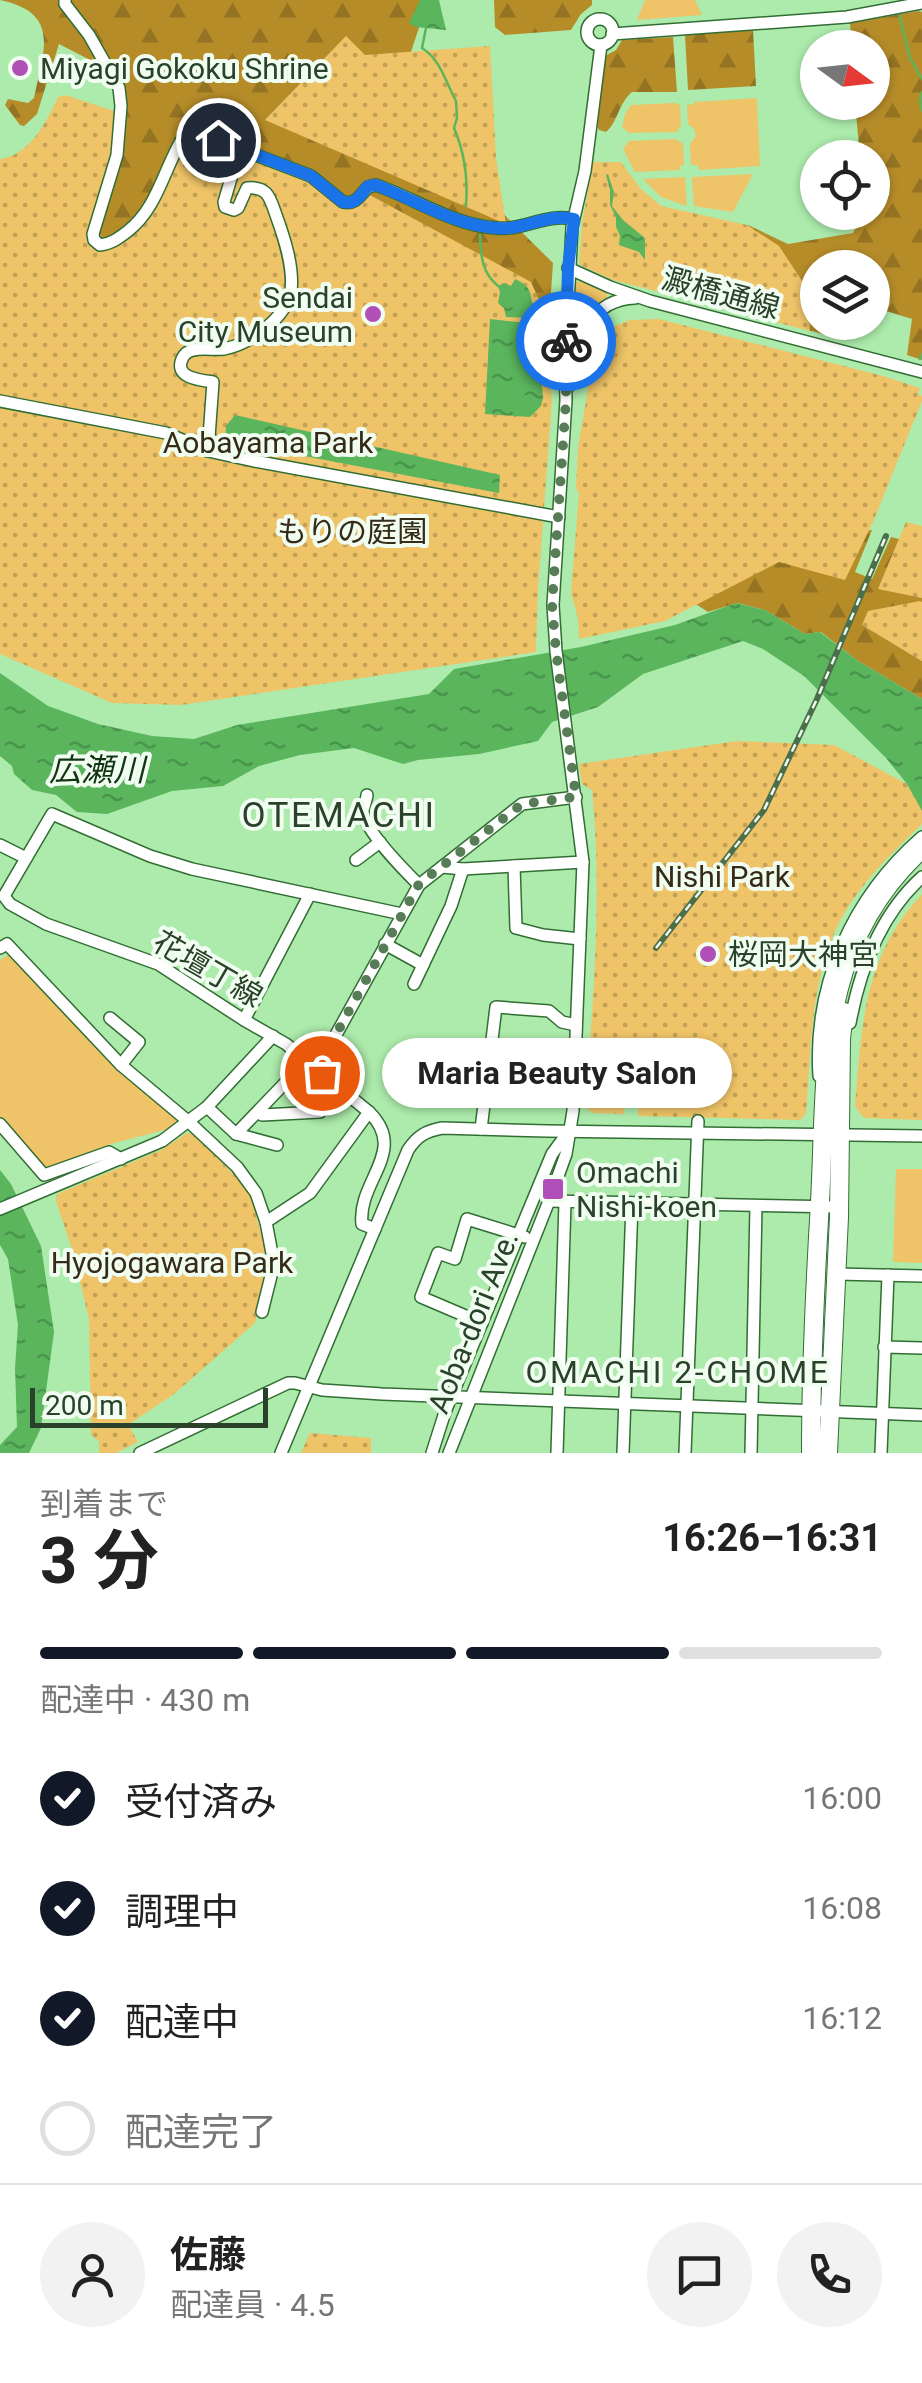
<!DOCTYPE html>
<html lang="ja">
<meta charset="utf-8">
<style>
:root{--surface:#fff;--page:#f2f2f2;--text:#222;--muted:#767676;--line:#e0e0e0;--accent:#111827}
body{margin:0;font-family:Roboto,"Noto Sans JP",sans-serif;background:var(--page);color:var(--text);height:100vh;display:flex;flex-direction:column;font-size:38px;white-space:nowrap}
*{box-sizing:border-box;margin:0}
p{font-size:32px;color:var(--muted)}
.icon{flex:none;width:55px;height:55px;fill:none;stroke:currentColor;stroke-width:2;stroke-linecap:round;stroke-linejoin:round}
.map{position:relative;height:1453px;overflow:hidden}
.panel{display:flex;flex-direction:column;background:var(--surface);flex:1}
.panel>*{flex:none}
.needle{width:65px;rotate:105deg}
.tools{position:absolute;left:800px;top:30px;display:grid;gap:20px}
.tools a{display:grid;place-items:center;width:90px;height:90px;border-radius:50%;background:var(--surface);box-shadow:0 2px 8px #0004;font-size:50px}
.scale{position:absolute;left:30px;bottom:25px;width:238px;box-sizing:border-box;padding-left:10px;border:5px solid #294229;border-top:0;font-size:28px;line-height:35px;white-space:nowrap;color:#294229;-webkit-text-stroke:8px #f1fdf0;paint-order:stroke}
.pin{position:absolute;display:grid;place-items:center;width:85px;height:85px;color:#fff;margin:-42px;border:5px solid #fff;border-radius:50%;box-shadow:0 2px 10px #0007}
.courier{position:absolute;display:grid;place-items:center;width:100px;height:100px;margin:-50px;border:8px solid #1a73e8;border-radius:50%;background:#fff;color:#222;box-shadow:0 2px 12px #0007}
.bubble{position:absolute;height:70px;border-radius:35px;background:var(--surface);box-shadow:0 2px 8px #0004;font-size:32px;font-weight:700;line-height:70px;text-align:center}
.head em{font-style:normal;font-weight:700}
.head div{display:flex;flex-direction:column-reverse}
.head{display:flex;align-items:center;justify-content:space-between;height:170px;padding:0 40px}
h1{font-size:65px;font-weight:700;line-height:75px}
.bar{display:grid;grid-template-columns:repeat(4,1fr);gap:15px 10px;align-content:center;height:120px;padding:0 40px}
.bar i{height:12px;border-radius:8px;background:var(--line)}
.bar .on{background:var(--accent)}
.bar p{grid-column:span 4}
.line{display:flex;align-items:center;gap:25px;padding:0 40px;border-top:2px solid var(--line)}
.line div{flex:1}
.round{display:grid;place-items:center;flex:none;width:105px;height:105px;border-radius:52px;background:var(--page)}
ol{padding:0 40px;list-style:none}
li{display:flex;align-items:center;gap:30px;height:110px}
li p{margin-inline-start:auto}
li .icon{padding:10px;border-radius:50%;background:var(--accent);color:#fff;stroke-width:4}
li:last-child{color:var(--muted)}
li i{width:55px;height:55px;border:5px solid var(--line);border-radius:50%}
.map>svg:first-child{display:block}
.grass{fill:#efc468}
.forest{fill:url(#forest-firs)}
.park{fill:url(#park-dots)}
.water{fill:url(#water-ripples)}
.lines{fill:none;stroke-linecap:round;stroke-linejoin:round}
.stream{stroke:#5ab55d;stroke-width:2.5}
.minor-casing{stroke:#326d34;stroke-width:14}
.highway-casing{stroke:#326d34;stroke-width:20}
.minor{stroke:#fff;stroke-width:11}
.highway{stroke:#fff;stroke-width:18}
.rail-casing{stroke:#4c6f4b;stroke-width:6}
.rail{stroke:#f1fdf0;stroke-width:2.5;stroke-dasharray:8;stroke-linecap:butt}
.done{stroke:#577d56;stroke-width:10;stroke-dasharray:0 18}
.route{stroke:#1a73e8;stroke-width:12}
.poi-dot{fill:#af4fb7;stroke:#f1fdf0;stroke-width:4}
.labels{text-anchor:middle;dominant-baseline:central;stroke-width:8;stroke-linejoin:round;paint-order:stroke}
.poi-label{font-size:30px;fill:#294229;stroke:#f1fdf0;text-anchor:start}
.street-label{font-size:30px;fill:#294229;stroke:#f1fdf0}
.park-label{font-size:30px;fill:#352b16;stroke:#f1fdf0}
.water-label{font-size:32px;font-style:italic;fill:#113513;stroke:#f1fdf0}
.neighbourhood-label{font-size:32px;letter-spacing:2.5px;fill:#294229;stroke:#f1fdf0}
.quarter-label{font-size:35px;letter-spacing:2.5px;fill:#294229;stroke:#f1fdf0}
</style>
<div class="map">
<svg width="922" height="1453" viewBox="0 0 922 1453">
<defs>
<pattern id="forest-firs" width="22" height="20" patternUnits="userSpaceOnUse" patternTransform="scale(2.5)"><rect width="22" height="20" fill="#b68c29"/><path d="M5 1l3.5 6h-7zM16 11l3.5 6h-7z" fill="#947423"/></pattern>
<pattern id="park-dots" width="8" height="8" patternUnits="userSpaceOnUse" patternTransform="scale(2.5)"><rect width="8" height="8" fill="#efc468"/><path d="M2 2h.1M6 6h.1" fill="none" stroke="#c2a156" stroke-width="1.8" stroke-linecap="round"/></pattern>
<pattern id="water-ripples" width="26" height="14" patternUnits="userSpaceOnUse" patternTransform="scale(2.5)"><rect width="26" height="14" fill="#5ab55d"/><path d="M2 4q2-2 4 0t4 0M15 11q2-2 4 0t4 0" fill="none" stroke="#4a954d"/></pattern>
</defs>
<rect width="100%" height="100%" fill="#acebab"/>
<g class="grass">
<path d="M645,0H695L702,15L637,20Z"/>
<path d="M757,98L760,166L699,170L698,165H691L690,144L696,136L694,129L688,124L687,105L694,104V102Z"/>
<path d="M675,103L680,105L681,125L677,132L629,133L622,127L625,114L631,105Z"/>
<path d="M676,139L683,144L684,165L680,166V170L635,172L623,149L629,141Z"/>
<path d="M753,174L733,212L694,206L692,177Z"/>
<path d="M685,177L687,206L661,197L643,179Z"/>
<path d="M581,278L607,290V300L587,314L572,353L570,352L574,285Z"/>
<path d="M8,955L127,1078L176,1117V1127L114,1143L43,1169L0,1118V960Z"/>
<path d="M896,1169H922V1263L893,1262Z"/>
</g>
<g class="forest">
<path d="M0,0H428L411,52L356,68L553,263L549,322L488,318L0,252L101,262L107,247L100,234V228L124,108L102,66L59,44L37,114L24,126L20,125L5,105L8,99L28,103L34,98C43,52 62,13 0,0Z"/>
<path d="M494,0H592V5L581,14L571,30L505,35L495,27Z"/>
<path d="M918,11L922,12V360L907,355L912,319L873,307L872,268H818V322L846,323L841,339L786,324L747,250L748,225L788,244L853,233L863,213L872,212V158L860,157L855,103L872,102V48L852,47L850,23Z"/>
<path d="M753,30L756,86L688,90L685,35Z"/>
<path d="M673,37L677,92H632C618,104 618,122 606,132L599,130L597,126L605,56L616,50L622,40Z"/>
<path d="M872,530L855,572L872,579L891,537L899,539L922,557V602L863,625L922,661V699L858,661L821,632L805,634L765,610L737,603L708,612L688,599L852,531Z"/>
</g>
<g class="park">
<path d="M346,36L365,55L490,46L496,158L506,224L265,120Z"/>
<path d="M65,95L114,111L112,152L88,231V242L93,248L100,250L111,249L135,230L183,145L191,140L202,138L310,179L342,205L368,194L531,282L541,304L552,400L538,589L536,652L181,705L112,703L0,654V159C30,155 46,123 58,97Z"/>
<path d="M593,162H621L640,188L661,206L747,225L779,246L806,287L810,331L613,280L582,266L579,264L582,224Z"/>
<path d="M659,319L883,376L920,388L918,394L922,396V401L873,522L845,580L779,562L665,621L579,639L578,619L571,592L579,493L576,488L578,448L593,359L607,329L630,320Z"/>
<path d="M906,522L922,526V598L878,589Z"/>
<path d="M920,601L922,602V661L862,625L868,611Z"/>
<path d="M737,741L834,745L907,784L922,811V824C891,854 858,885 838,925C810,983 811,1051 806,1114L800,1120L638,1116V1097H625L624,1114L593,1113L585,1107C593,1002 603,895 592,790L582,784L579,764Z"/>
<path d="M922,894V1120L864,1118L855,1106C862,1025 863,957 922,894Z"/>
<path d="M187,1133L195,1134L250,1192L269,1264L255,1323L174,1394L128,1425L138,1442L116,1453H99V1441L91,1435L89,1319L72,1249L56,1201L57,1194L161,1150Z"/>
<path d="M310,1433L371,1438V1453H301Z"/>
</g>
<g class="water">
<path d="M420,0H439L446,30L416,27L409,23Z"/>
<path d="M608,174L614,192L612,206L623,220L645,238V260L639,252L619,245L620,236L616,227V217L610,205V190L606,175Z"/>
<path d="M515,279C537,289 527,297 536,309L530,318L506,317L504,308L498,303L500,292L498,286L504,283L511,286Z"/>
<path d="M490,319L537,324L543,398L541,406L530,417L485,414Z"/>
<path d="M235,415L500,475L499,493L225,441L226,426Z"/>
<path d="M736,603L765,610L805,634L820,632L858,661L922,699V811L907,784L886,758L804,676L763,649L743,641L643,674L598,707L552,722L538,741L479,754L418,760L403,764L354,748L300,755L259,766L223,786L172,791L107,814L77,812L56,795L32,790L14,774L12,766L0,756V673L48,706L98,724L152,736L194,739L237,725L429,694L454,669L581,647L675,625Z"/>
<path d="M0,1170L11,1184L41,1246L54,1332L41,1428L29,1453H0V1445L17,1427L15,1368L18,1325L8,1259L0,1245Z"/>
</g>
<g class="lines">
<g class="stream">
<path d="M899,14L910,58L922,79"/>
<path d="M426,28L422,48C441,60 446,83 456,101L457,118L454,128C465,153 468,179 466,206"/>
<path d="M922,92L920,102L922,111"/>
<path d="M480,235C481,255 481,272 498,286"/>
<path d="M920,359L922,354"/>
</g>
<defs>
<g id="minor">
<path d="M65,0V4L89,35L119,88L121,106L117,155L93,234L94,240L100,245C111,244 119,238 128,231C157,208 163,172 181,141L189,133L196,132L311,176L343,202C356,205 360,195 368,187L376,185C416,199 453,225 496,228C523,231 546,213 573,219"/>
<circle cx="600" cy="32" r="13"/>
<path d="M612,34L847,17L922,3"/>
<path d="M568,268L610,287L650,301L922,372"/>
<path d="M569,386C579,347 584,300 635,298"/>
<path d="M0,401L166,433L208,451L254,461L559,517"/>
<path d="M208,451L213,382C200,380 174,378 182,359C188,344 211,351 224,349C250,344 286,318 291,291C294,267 284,237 276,215C270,198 268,186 247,188L238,208L234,210L225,207L224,202L240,148"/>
<path d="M367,795C367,798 363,809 363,811C364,830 405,871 419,885"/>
<path d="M0,845L26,858"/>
<path d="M356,860L380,842"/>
<path d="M514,866L516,928L543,935L580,939"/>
<path d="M442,867L463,869L583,862"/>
<path d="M385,944L423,965"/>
<path d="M0,948L7,944L121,1065L189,1122L237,1167L248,1182L256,1193L266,1222L274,1264L262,1312"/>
<path d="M414,984L451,906L463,869"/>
<path d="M110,1018L139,1042L121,1065"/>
<path d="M244,1020L310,894"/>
<path d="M850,1023C860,969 880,915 922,877"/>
<path d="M317,1069L419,885L522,804L576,797"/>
<path d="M819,1076C813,984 853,897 922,837"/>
<path d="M207,1107L236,1134L307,1060"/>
<path d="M258,1112L262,1115L320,1112"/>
<path d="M0,1124L44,1175L109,1152L121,1159"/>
<path d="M481,1129L496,1007L549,1011L562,1022L576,1025"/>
<path d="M236,1134L277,1145"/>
<path d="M549,1201L839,1207"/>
<path d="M0,1209L162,1141L207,1107L273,1036"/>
<path d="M266,1222L310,1193L369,1112"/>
<path d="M375,1229L362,1224C357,1181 409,1151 369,1112L286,1044L244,1020L158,964L46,924L10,904L4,896L52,814L150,856L192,869L402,914"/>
<path d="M837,1274L922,1276"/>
<path d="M482,1323L421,1297L438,1253L455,1259L467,1219L525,1237"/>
<path d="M884,1347L922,1348"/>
<path d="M140,1453L288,1383H295L322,1390L382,1394L922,1415"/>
<path d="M281,1453L408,1150C417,1136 426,1131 442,1128L547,1131L922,1136"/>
<path d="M432,1453L445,1412L552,1154L566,1135"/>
<path d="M449,1453L549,1201L566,1154L573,1111L583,862L556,651L553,605L566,400L565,364L572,227L585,171L601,45"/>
<path d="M557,1453L565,1203"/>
<path d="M623,1453L632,1204"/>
<path d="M685,1453L698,1121"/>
<path d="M751,1453L756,1206"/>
<path d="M881,1453L888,1275"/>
</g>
<g id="highway">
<path d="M811,1453C811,1369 815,1286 820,1202C827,1070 815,947 922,849"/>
<path d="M828,1453L839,1217L841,1039L844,1012"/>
</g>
</defs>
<use href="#minor" class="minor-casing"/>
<use href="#highway" class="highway-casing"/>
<use href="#minor" class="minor"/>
<use href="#highway" class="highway"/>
<defs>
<path id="rail" d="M656,948L764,810L817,699L886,536"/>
</defs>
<use href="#rail" class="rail-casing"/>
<use href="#rail" class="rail"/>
</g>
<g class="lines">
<path class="done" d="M322,1073L317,1069L419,884L522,804L576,797L556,651L552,605L566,400V341"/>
<path class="route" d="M218,140L311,176L343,202C357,205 360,195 368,186L376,185C416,200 453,225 496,228C523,231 546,213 574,219L568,268L566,341"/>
</g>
<g class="poi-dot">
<circle cx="20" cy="68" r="10"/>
<circle cx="373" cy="314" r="10"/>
<circle cx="708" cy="954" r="10"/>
<rect x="541" y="1177" width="24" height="24" rx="5"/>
</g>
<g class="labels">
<g class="poi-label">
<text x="40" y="68">Miyagi Gokoku Shrine</text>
<text x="353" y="297" text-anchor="end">Sendai<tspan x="353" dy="34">City Museum</tspan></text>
<text x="728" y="954">桜岡大神宮</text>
<text x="576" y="1172">Omachi<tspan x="576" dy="34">Nishi-koen</tspan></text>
</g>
<g class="street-label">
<text transform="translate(721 293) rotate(15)">澱橋通線</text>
<text transform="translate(208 969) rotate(30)">花壇丁線</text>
<text transform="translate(473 1322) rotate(-68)">Aoba-dori Ave.</text>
</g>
<g class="park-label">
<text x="268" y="442">Aobayama Park</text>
<text x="352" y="531">もりの庭園</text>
<text x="722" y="876">Nishi Park</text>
<text x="172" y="1262">Hyojogawara Park</text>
</g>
<g class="water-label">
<text x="97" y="770">広瀬川</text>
</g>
<g class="neighbourhood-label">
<text x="678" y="1372">OMACHI 2-CHOME</text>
</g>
<g class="quarter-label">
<text x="339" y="815">OTEMACHI</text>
</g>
</g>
</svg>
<div class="tools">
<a><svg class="needle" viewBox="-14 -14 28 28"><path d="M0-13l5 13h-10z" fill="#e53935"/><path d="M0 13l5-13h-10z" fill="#767676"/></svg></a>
<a><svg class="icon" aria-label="locate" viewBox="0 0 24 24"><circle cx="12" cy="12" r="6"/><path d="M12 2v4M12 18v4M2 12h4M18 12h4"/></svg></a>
<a><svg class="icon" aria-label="layers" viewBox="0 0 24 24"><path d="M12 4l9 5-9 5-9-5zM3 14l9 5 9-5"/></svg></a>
</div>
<div class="scale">200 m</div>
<div class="pin" style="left:322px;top:1073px;background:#ea580c"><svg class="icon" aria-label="bag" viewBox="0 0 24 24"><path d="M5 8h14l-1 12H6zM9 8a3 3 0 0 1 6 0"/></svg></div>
<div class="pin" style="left:218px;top:140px;background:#1f2937"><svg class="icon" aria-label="home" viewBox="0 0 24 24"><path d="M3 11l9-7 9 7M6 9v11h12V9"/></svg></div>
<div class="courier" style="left:566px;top:341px"><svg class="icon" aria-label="bike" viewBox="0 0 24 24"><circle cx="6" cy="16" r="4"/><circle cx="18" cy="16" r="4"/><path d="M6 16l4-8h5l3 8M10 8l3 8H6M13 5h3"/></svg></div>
<div class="bubble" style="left:382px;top:1038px;width:350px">Maria Beauty Salon</div>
</div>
<section class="panel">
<div class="head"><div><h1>3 分</h1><p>到着まで</p></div><em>16:26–16:31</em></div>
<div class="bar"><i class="on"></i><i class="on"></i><i class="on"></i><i></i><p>配達中 · 430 m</p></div>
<ol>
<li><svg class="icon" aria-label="check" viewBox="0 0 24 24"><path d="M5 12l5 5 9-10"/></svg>受付済み<p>16:00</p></li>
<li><svg class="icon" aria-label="check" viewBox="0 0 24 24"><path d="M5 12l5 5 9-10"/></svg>調理中<p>16:08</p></li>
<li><svg class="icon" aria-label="check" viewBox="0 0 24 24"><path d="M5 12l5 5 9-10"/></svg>配達中<p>16:12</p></li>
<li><i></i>配達完了</li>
</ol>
<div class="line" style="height:180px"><a class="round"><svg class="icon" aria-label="person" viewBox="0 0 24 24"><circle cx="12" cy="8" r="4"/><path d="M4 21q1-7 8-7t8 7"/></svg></a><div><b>佐藤</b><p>配達員 · 4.5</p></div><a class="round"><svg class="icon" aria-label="chat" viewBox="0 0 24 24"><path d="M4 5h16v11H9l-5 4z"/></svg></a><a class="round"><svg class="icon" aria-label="phone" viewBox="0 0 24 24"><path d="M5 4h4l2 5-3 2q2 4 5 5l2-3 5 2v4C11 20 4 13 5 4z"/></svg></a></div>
</section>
